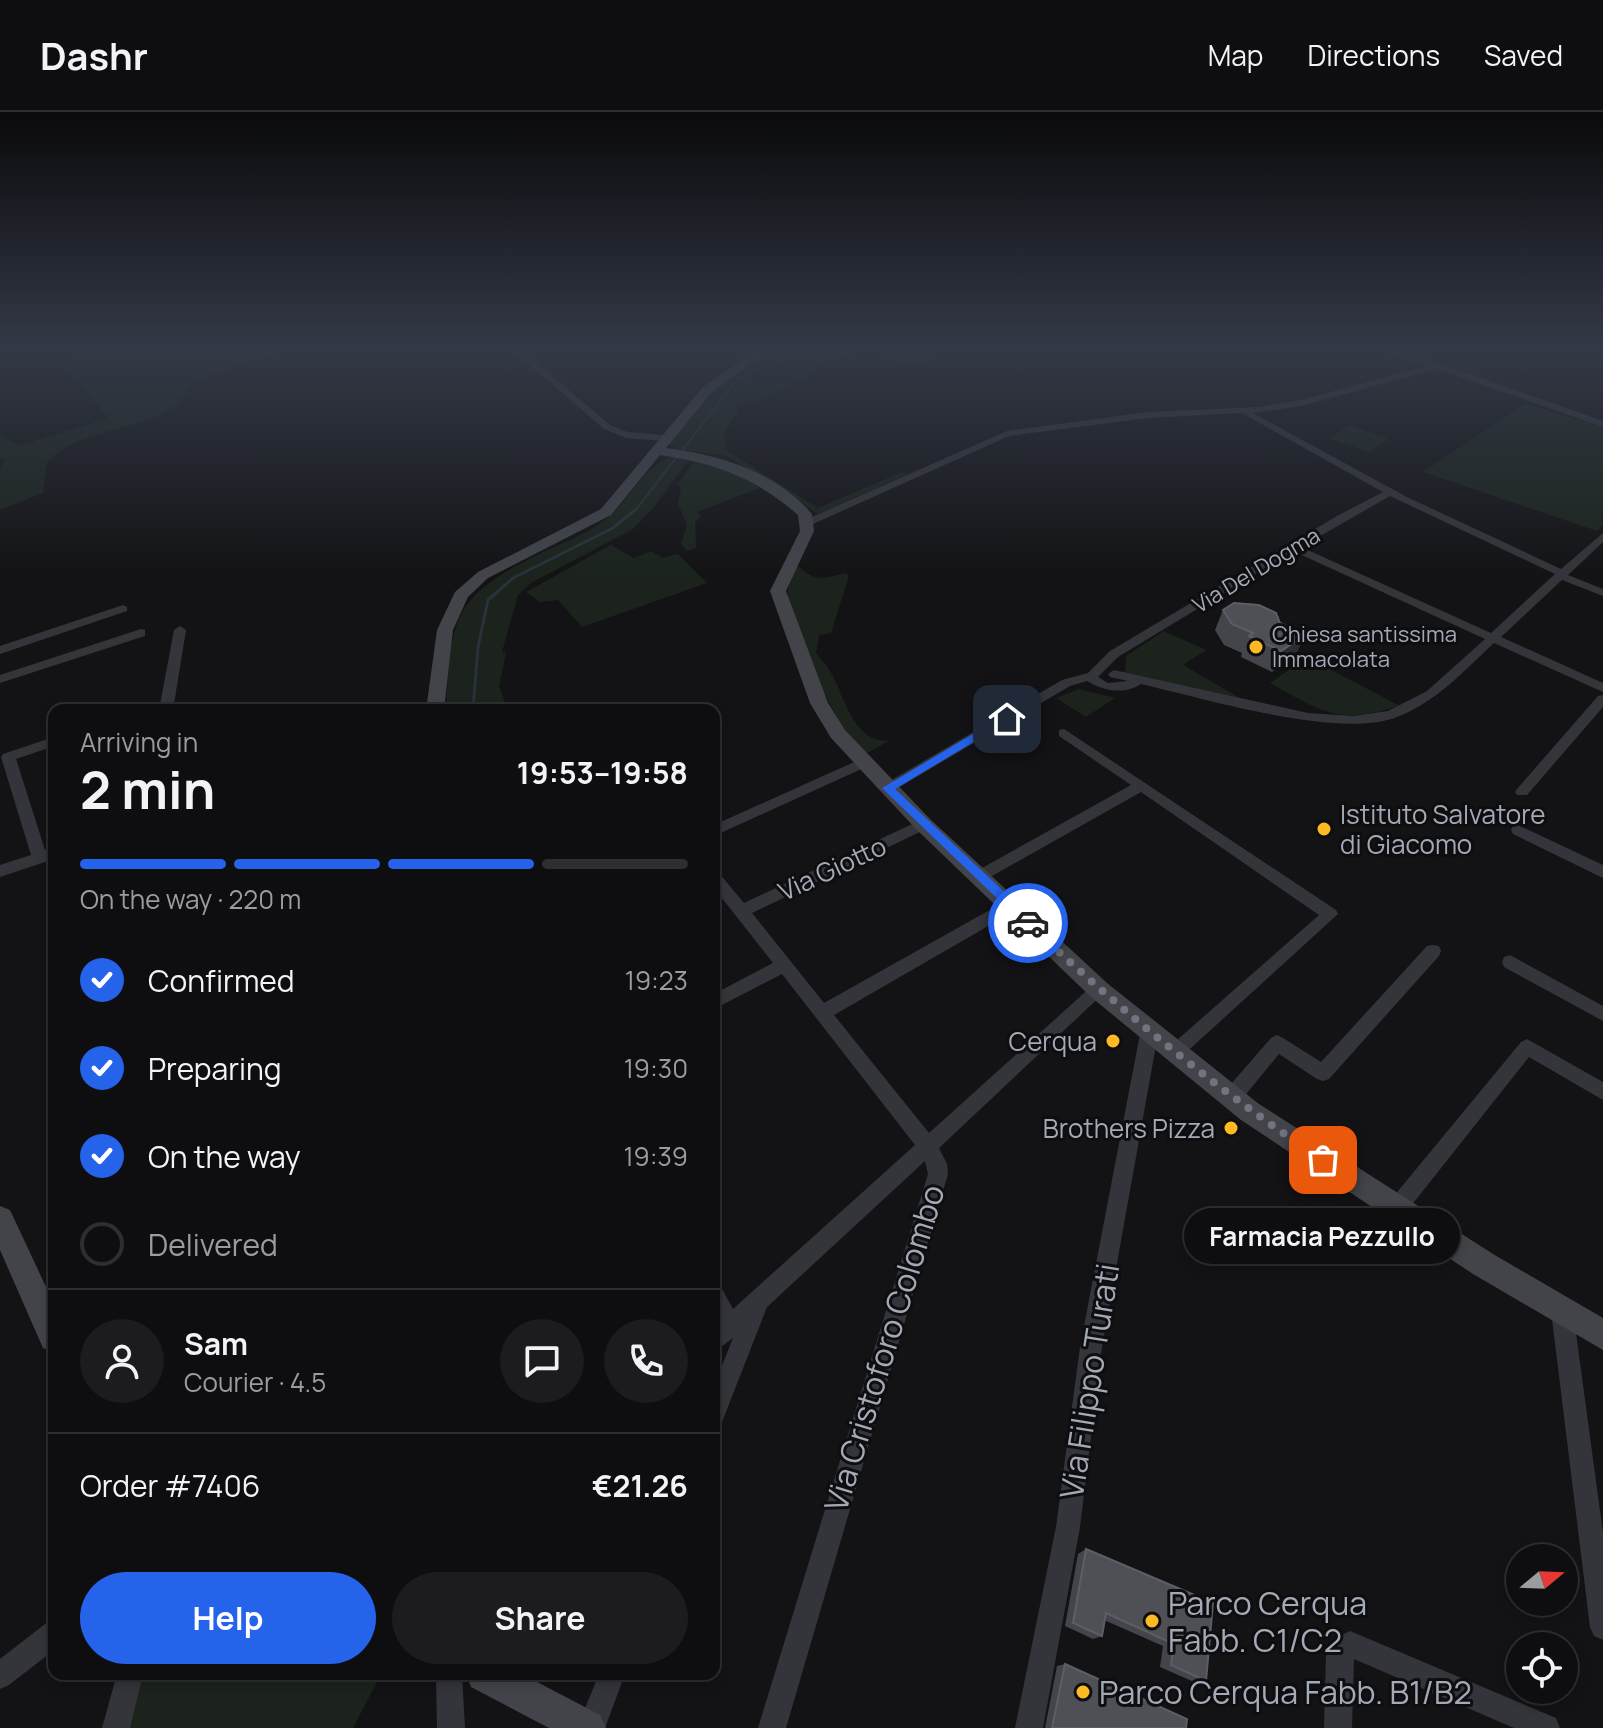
<!DOCTYPE html>
<meta charset="utf-8">
<style>
:root{--surface:#0e0e10;--page:#1c1c1e;--text:#f1f3f6;--muted:#9b9c9f;--line:#2e2e30;--accent:#2563eb}
body{margin:0;font-family:Manrope,sans-serif;background:var(--page);color:var(--text);height:100vh;display:flex;flex-direction:column;font-size:30px;white-space:nowrap}
*{box-sizing:border-box;margin:0}
p{font-size:26px;color:var(--muted)}
.icon{flex:none;width:44px;height:44px;fill:none;stroke:currentColor;stroke-width:2;stroke-linecap:round;stroke-linejoin:round}
.map{position:relative;flex:1;overflow:hidden}
.sheet{position:absolute;left:48px;top:592px;width:672px;height:976px;display:flex;flex-direction:column;background:var(--surface);border-radius:16px;box-shadow:0 4px 12px #0003,0 0 0 2px var(--line)}
.sheet>*{flex:none}
.needle{width:52px;rotate:71deg}
.buttons{position:absolute;left:1506px;top:1432px;display:grid;gap:16px}
.buttons a{display:grid;place-items:center;width:72px;height:72px;border-radius:50%;background:var(--surface);box-shadow:0 4px 12px #0003,0 0 0 2px var(--line);font-size:40px}
.pin{position:absolute;display:grid;place-items:center;width:68px;height:68px;color:#fff;margin:-34px;border-radius:16px;box-shadow:0 4px 12px #0006}
.courier{position:absolute;display:grid;place-items:center;width:80px;height:80px;margin:-40px;border:6px solid #2563eb;border-radius:50%;background:#fff;color:#222;box-shadow:0 2px 10px #0007}
.bubble{position:absolute;height:56px;border-radius:28px;background:var(--surface);box-shadow:0 4px 12px #0003,0 0 0 2px var(--line);font-size:26px;font-weight:700;line-height:56px;text-align:center}
.headline em{font-style:normal;font-weight:700}
.headline div{display:flex;flex-direction:column-reverse}
.headline{display:flex;align-items:center;justify-content:space-between;height:136px;padding:0 32px}
h1{font-size:52px;font-weight:700;line-height:60px}
.bar{display:grid;grid-template-columns:repeat(4,1fr);gap:12px 8px;align-content:center;height:96px;padding:0 32px}
.bar i{height:10px;border-radius:6px;background:var(--line)}
.bar .selected{background:var(--accent)}
.bar p{grid-column:span 4}
.line{display:flex;align-items:center;gap:20px;padding:0 32px;border-top:2px solid var(--line)}
.line div{flex:1}
.round{display:grid;place-items:center;flex:none;width:84px;height:84px;border-radius:42px;background:var(--page)}
ol{padding:0 32px;list-style:none}
li{display:flex;align-items:center;gap:24px;height:88px}
li p{margin-inline-start:auto}
li .icon{padding:8px;border-radius:50%;background:var(--accent);color:#fff;stroke-width:4}
li:last-child{color:var(--muted)}
li i{width:44px;height:44px;border:4px solid var(--line);border-radius:50%}
.cta{display:flex;gap:16px;margin-top:auto;padding:16px 32px}
.cta a{flex:1;height:92px;border-radius:48px;background:var(--accent);color:#fff;font-size:32px;font-weight:700;line-height:92px;text-align:center}
.cta a+a{background:var(--page);color:var(--text)}
header{display:flex;align-items:center;gap:48px;box-sizing:border-box;height:112px;padding:0 40px;background:var(--surface);border-bottom:2px solid var(--line)}
header strong{font-size:38px}
nav{display:flex;gap:44px;margin-inline-start:auto;font-size:28px}
.map>svg:first-child{display:block}
.green{fill:#1b231c}
.lines{fill:none;stroke-linecap:round;stroke-linejoin:round}
.stream-far1{stroke:#29323a;stroke-width:2}
.stream{stroke:#29323a;stroke-width:3}
.street{fill:#34353a;fill-rule:evenodd}
.secondary{fill:#42444a;fill-rule:evenodd}
.wall{fill:#44454a}
.shaded-wall{fill:#2c2d30}
.building{fill:#4f5056;stroke:#5c5e65;stroke-width:2}
.route{fill:#2563eb}
.done{stroke:#71747e;stroke-width:8;stroke-dasharray:0 14.4}
.poi-dot{fill:#fdba23;stroke:#0e0e10;stroke-width:3}
.labels{text-anchor:middle;dominant-baseline:central;stroke-width:6;stroke-linejoin:round;paint-order:stroke}
.far-street-label{font-size:22px;fill:#a4a9b6;stroke:#0e0e10}
.far-poi-label{font-size:22px;fill:#a4a9b6;stroke:#0e0e10;text-anchor:start}
.poi-label{font-size:26px;fill:#a4a9b6;stroke:#0e0e10;text-anchor:end}
.street-label{font-size:26px;fill:#a4a9b6;stroke:#0e0e10}
.near-street-label{font-size:32px;fill:#a4a9b6;stroke:#0e0e10}
.near-poi-label{font-size:32px;fill:#a4a9b6;stroke:#0e0e10;text-anchor:start}
</style>
<header>
<strong>Dashr</strong>
<nav><a>Map</a><a>Directions</a><a>Saved</a></nav>
</header>
<div class="map">
<svg width="1603" height="1616" viewBox="0 0 1603 1616">
<rect width="100%" height="100%" fill="#131315"/>
<g class="green">
<path d="M116,238H293C263,246 226,252 199,268C185,276 183,292 165,301C127,320 78,318 47,350L43,381L0,398V357L5,348L0,345V323L19,333L26,332L108,306L63,250Z"/>
<path d="M769,238H915L929,247L924,253C902,259 896,244 877,240C859,236 832,247 815,254L816,261L772,283L737,295V302L724,321L726,338L818,396L900,361L908,362L818,402L727,344L677,337L669,332L711,278Z"/>
<path d="M1525,292L1603,315V413L1597,419L1423,360Z"/>
<path d="M1349,313L1389,327L1369,340L1329,326Z"/>
<path d="M673,344L690,346L654,395L633,417L531,471L518,483L502,540L506,541L499,575L508,598H446C451,497 456,483 547,438C566,430 586,422 602,410C627,392 644,354 673,344Z"/>
<path d="M695,349L726,353L760,376L697,400L701,405L695,410L696,436L687,439L681,432L687,413L678,392L681,376L677,372Z"/>
<path d="M611,433L634,446L651,439L663,446L678,442L707,471L582,515L558,488L540,490L526,480Z"/>
<path d="M797,453C815,471 824,466 846,461L849,464L831,521L819,523L816,541C820,547 825,550 828,556C845,580 850,630 889,629L867,641C843,637 791,510 788,483C787,472 792,463 797,453Z"/>
<path d="M1164,519L1206,538L1183,553L1240,586L1125,561L1126,544Z"/>
<path d="M1307,545L1400,594C1338,613 1324,601 1270,571Z"/>
<path d="M1079,577L1115,586L1086,605L1056,586Z"/>
<path d="M140,1562H381L353,1616H125Z"/>
</g>
<g class="lines">
<path class="stream-far1" d="M635,399L735,270L748,261L807,238"/>
<path class="stream" d="M473,598L478,535L488,488L513,466L613,416L636,397"/>
<g class="street">
<path d="M513,238H521L610,313L628,320L665,323L670,326L665,329L626,326L604,317Z"/>
<path d="M1381,238H1392L1442,252L1603,309V315L1437,257L1301,294L1253,301L1405,384L1561,457L1603,421V430L1568,463L1603,477V484L1562,468L1501,525L1603,571V580L1494,531C1464,559 1436,590 1397,605C1340,628 1203,586 1141,572C1125,583 1103,579 1087,569L1070,574L893,679H883L881,676L883,673L1062,568L1088,561L1110,539L1337,404L1383,380L1242,301L1148,306L1009,324L813,412H805V408L1007,319L1148,300L1259,295L1300,288L1428,254ZM1390,384L1555,462L1491,521L1301,435ZM1293,439L1485,527L1427,579L1388,599L1354,604L1308,601L1114,558L1108,562L1110,565L1128,569L1108,571L1098,565L1118,545Z"/>
<path d="M123,493L127,495V499L0,542V534Z"/>
<path d="M180,514L186,518L173,598H159L174,518Z"/>
<path d="M141,517L145,518V524L0,571V563Z"/>
<path d="M1603,583V595L1527,683H1517L1515,680L1517,677L1598,584Z"/>
<path d="M1064,617L1336,798L1338,802L1180,946L1174,949L1168,946L1165,941L1168,936L1319,803L1141,680L983,769H973L970,765L973,761L1131,673L1059,624V618Z"/>
<path d="M54,625V634L16,647L45,738L54,736V747L0,765V753L31,743L1,645L3,642Z"/>
<path d="M863,646L870,651L868,654L714,724V713Z"/>
<path d="M923,707L930,712L928,716L752,801L824,891L1004,790H1016L1018,794L1016,798L834,903L929,1021L1093,873L1099,871L1105,873L1107,878L939,1036L947,1052L948,1062L786,1616H758L928,1062L925,1049L767,1195L722,1310L714,1313V1274L733,1226L714,1240V1214L717,1211L714,1205V1174L722,1177L733,1197L915,1033L782,862L714,897V882L773,851L714,776V759L719,761L744,791Z"/>
<path d="M1518,713L1603,753V766L1513,722L1511,718L1513,714Z"/>
<path d="M1433,833L1439,834L1441,839L1439,844L1329,967L1323,969L1317,967L1279,942L1238,992L1231,994L1224,992L1222,986L1224,980L1271,926L1277,923L1283,926L1321,950L1427,834Z"/>
<path d="M1510,843L1603,894V909L1504,855L1502,850L1504,845Z"/>
<path d="M1149,915L1155,917L1158,922L1102,1235L1080,1415L1043,1616H1015L1056,1415L1080,1235L1140,922L1143,917Z"/>
<path d="M1527,927L1603,970V988L1529,945L1403,1104L1396,1107L1389,1104L1386,1097L1389,1090L1521,930Z"/>
<path d="M1562,1188L1570,1191L1573,1199L1603,1421V1528L1594,1524L1590,1515L1551,1199L1554,1191Z"/>
<path d="M54,1508V1538L9,1573L0,1577V1547L45,1512Z"/>
<path d="M1350,1519L1556,1606L1560,1616H1514L1354,1547L1352,1616H1324L1326,1544C1331,1532 1338,1524 1350,1519Z"/>
<path d="M117,1562H143L130,1616H102Z"/>
<path d="M436,1562H462L465,1616H437Z"/>
<path d="M599,1562H625L605,1616H577Z"/>
</g>
<g class="secondary">
<path d="M756,238H769L711,281L666,336C720,343 775,359 812,402L814,419L786,479L828,591L845,618L930,707L1107,871L1259,992L1493,1142L1603,1206V1238L1473,1162L1241,1008L1091,885L916,717L831,626L810,591L770,479L800,419L798,403C756,366 715,351 660,343L611,403L488,466L468,485L453,518L444,598H426L437,518L455,480L478,460L601,397L703,275Z"/>
<path d="M0,1094L10,1098L54,1192V1240L43,1236L0,1138Z"/>
<path d="M466,1562H522L600,1603L606,1616H549L471,1575Z"/>
</g>
</g>
<g class="wall">
<path d="M1223,498L1296,543L1272,560L1241,545L1242,541L1224,533L1215,518Z"/>
<path d="M1086,1437L1213,1491L1206,1569L1194,1570L1160,1555L1163,1534L1104,1508L1102,1524L1093,1527L1065,1514L1078,1442Z"/>
<path d="M1065,1552L1186,1616H1045L1057,1554Z"/>
</g>
<path class="shaded-wall" d="M1305,523L1296,543L1272,560L1281,539Z"/>
<g class="building">
<path d="M1234,491L1259,493L1276,501L1280,511L1305,523L1281,539L1249,524L1253,521L1232,512L1223,498Z"/>
<path d="M1086,1437L1213,1491L1206,1569L1171,1553L1174,1532L1106,1501L1102,1524L1073,1511Z"/>
<path d="M1065,1552L1187,1607L1186,1616H1052Z"/>
</g>
<linearGradient id="sky" x2="0" y2="1"><stop stop-color="#0a0a0c"/><stop offset="0.51" stop-color="#333946"/><stop offset="1" stop-color="#333946" stop-opacity="0"/></linearGradient>
<rect width="1603" height="464" fill="url(#sky)"/>
<path class="route" d="M1003,604L1012,607L895,677L1033,807V815L1028,816L882,676Z"/>
<g class="lines">
<path class="done" d="M1028,811C1121,899 1217,978 1323,1048"/>
</g>
<g class="poi-dot">
<circle cx="1256" cy="535" r="8"/>
<circle cx="1324" cy="717" r="8"/>
<circle cx="1113" cy="929" r="8"/>
<circle cx="1231" cy="1016" r="8"/>
<circle cx="1152" cy="1509" r="8"/>
<circle cx="1083" cy="1580" r="8"/>
</g>
<g class="labels">
<g class="far-street-label">
<text transform="translate(1256 458) rotate(-31)">Via Del Dogma</text>
</g>
<g class="far-poi-label">
<text x="1272" y="522">Chiesa santissima<tspan x="1272" dy="25">Immacolata</tspan></text>
</g>
<g class="poi-label">
<text x="1340" y="702" text-anchor="start">Istituto Salvatore<tspan x="1340" dy="30">di Giacomo</tspan></text>
<text x="1097" y="929">Cerqua</text>
<text x="1215" y="1016">Brothers Pizza</text>
</g>
<g class="street-label">
<text transform="translate(832 756) rotate(-25)">Via Giotto</text>
</g>
<g class="near-street-label">
<text transform="translate(884 1236) rotate(-73)">Via Cristoforo Colombo</text>
<text transform="translate(1089 1269) rotate(-81)">Via Filippo Turati</text>
</g>
<g class="near-poi-label">
<text x="1168" y="1491">Parco Cerqua<tspan x="1168" dy="37">Fabb. C1/C2</tspan></text>
<text x="1099" y="1580">Parco Cerqua Fabb. B1/B2</text>
</g>
</g>
</svg>
<div class="buttons">
<a><svg class="needle" viewBox="-14 -14 28 28"><path d="M0-13l5 13h-10z" fill="#e53935"/><path d="M0 13l5-13h-10z" fill="#9b9c9f"/></svg></a>
<a><svg class="icon" aria-label="locate" viewBox="0 0 24 24"><circle cx="12" cy="12" r="6"/><path d="M12 2v4M12 18v4M2 12h4M18 12h4"/></svg></a>
</div>
<div class="pin" style="left:1323px;top:1048px;background:#ea580c"><svg class="icon" aria-label="bag" viewBox="0 0 24 24"><path d="M5 8h14l-1 12H6zM9 8a3 3 0 0 1 6 0"/></svg></div>
<div class="pin" style="left:1007px;top:607px;background:#1f2937"><svg class="icon" aria-label="home" viewBox="0 0 24 24"><path d="M3 11l9-7 9 7M6 9v11h12V9"/></svg></div>
<div class="courier" style="left:1028px;top:811px"><svg class="icon" aria-label="car" viewBox="0 0 24 24"><path d="M5 17H2v-5l4-1 3-4h7l3 4 3 1v5h-3M9 17h6M6 11h13"/><circle cx="7" cy="17" r="2"/><circle cx="17" cy="17" r="2"/></svg></div>
<div class="bubble" style="left:1184px;top:1096px;width:276px">Farmacia Pezzullo</div>
<section class="sheet">
<div class="headline"><div><h1>2 min</h1><p>Arriving in</p></div><em>19:53–19:58</em></div>
<div class="bar"><i class="selected"></i><i class="selected"></i><i class="selected"></i><i></i><p>On the way · 220 m</p></div>
<ol>
<li><svg class="icon" aria-label="check" viewBox="0 0 24 24"><path d="M5 12l5 5 9-10"/></svg>Confirmed<p>19:23</p></li>
<li><svg class="icon" aria-label="check" viewBox="0 0 24 24"><path d="M5 12l5 5 9-10"/></svg>Preparing<p>19:30</p></li>
<li><svg class="icon" aria-label="check" viewBox="0 0 24 24"><path d="M5 12l5 5 9-10"/></svg>On the way<p>19:39</p></li>
<li><i></i>Delivered</li>
</ol>
<div class="line" style="height:144px"><a class="round"><svg class="icon" aria-label="person" viewBox="0 0 24 24"><circle cx="12" cy="8" r="4"/><path d="M4 21q1-7 8-7t8 7"/></svg></a><div><b>Sam</b><p>Courier · 4.5</p></div><a class="round"><svg class="icon" aria-label="chat" viewBox="0 0 24 24"><path d="M4 5h16v11H9l-5 4z"/></svg></a><a class="round"><svg class="icon" aria-label="phone" viewBox="0 0 24 24"><path d="M5 4h4l2 5-3 2q2 4 5 5l2-3 5 2v4C11 20 4 13 5 4z"/></svg></a></div>
<div class="line" style="height:104px"><div>Order #7406</div><b>€21.26</b></div>
<div class="cta"><a>Help</a><a>Share</a></div>
</section>
</div>
